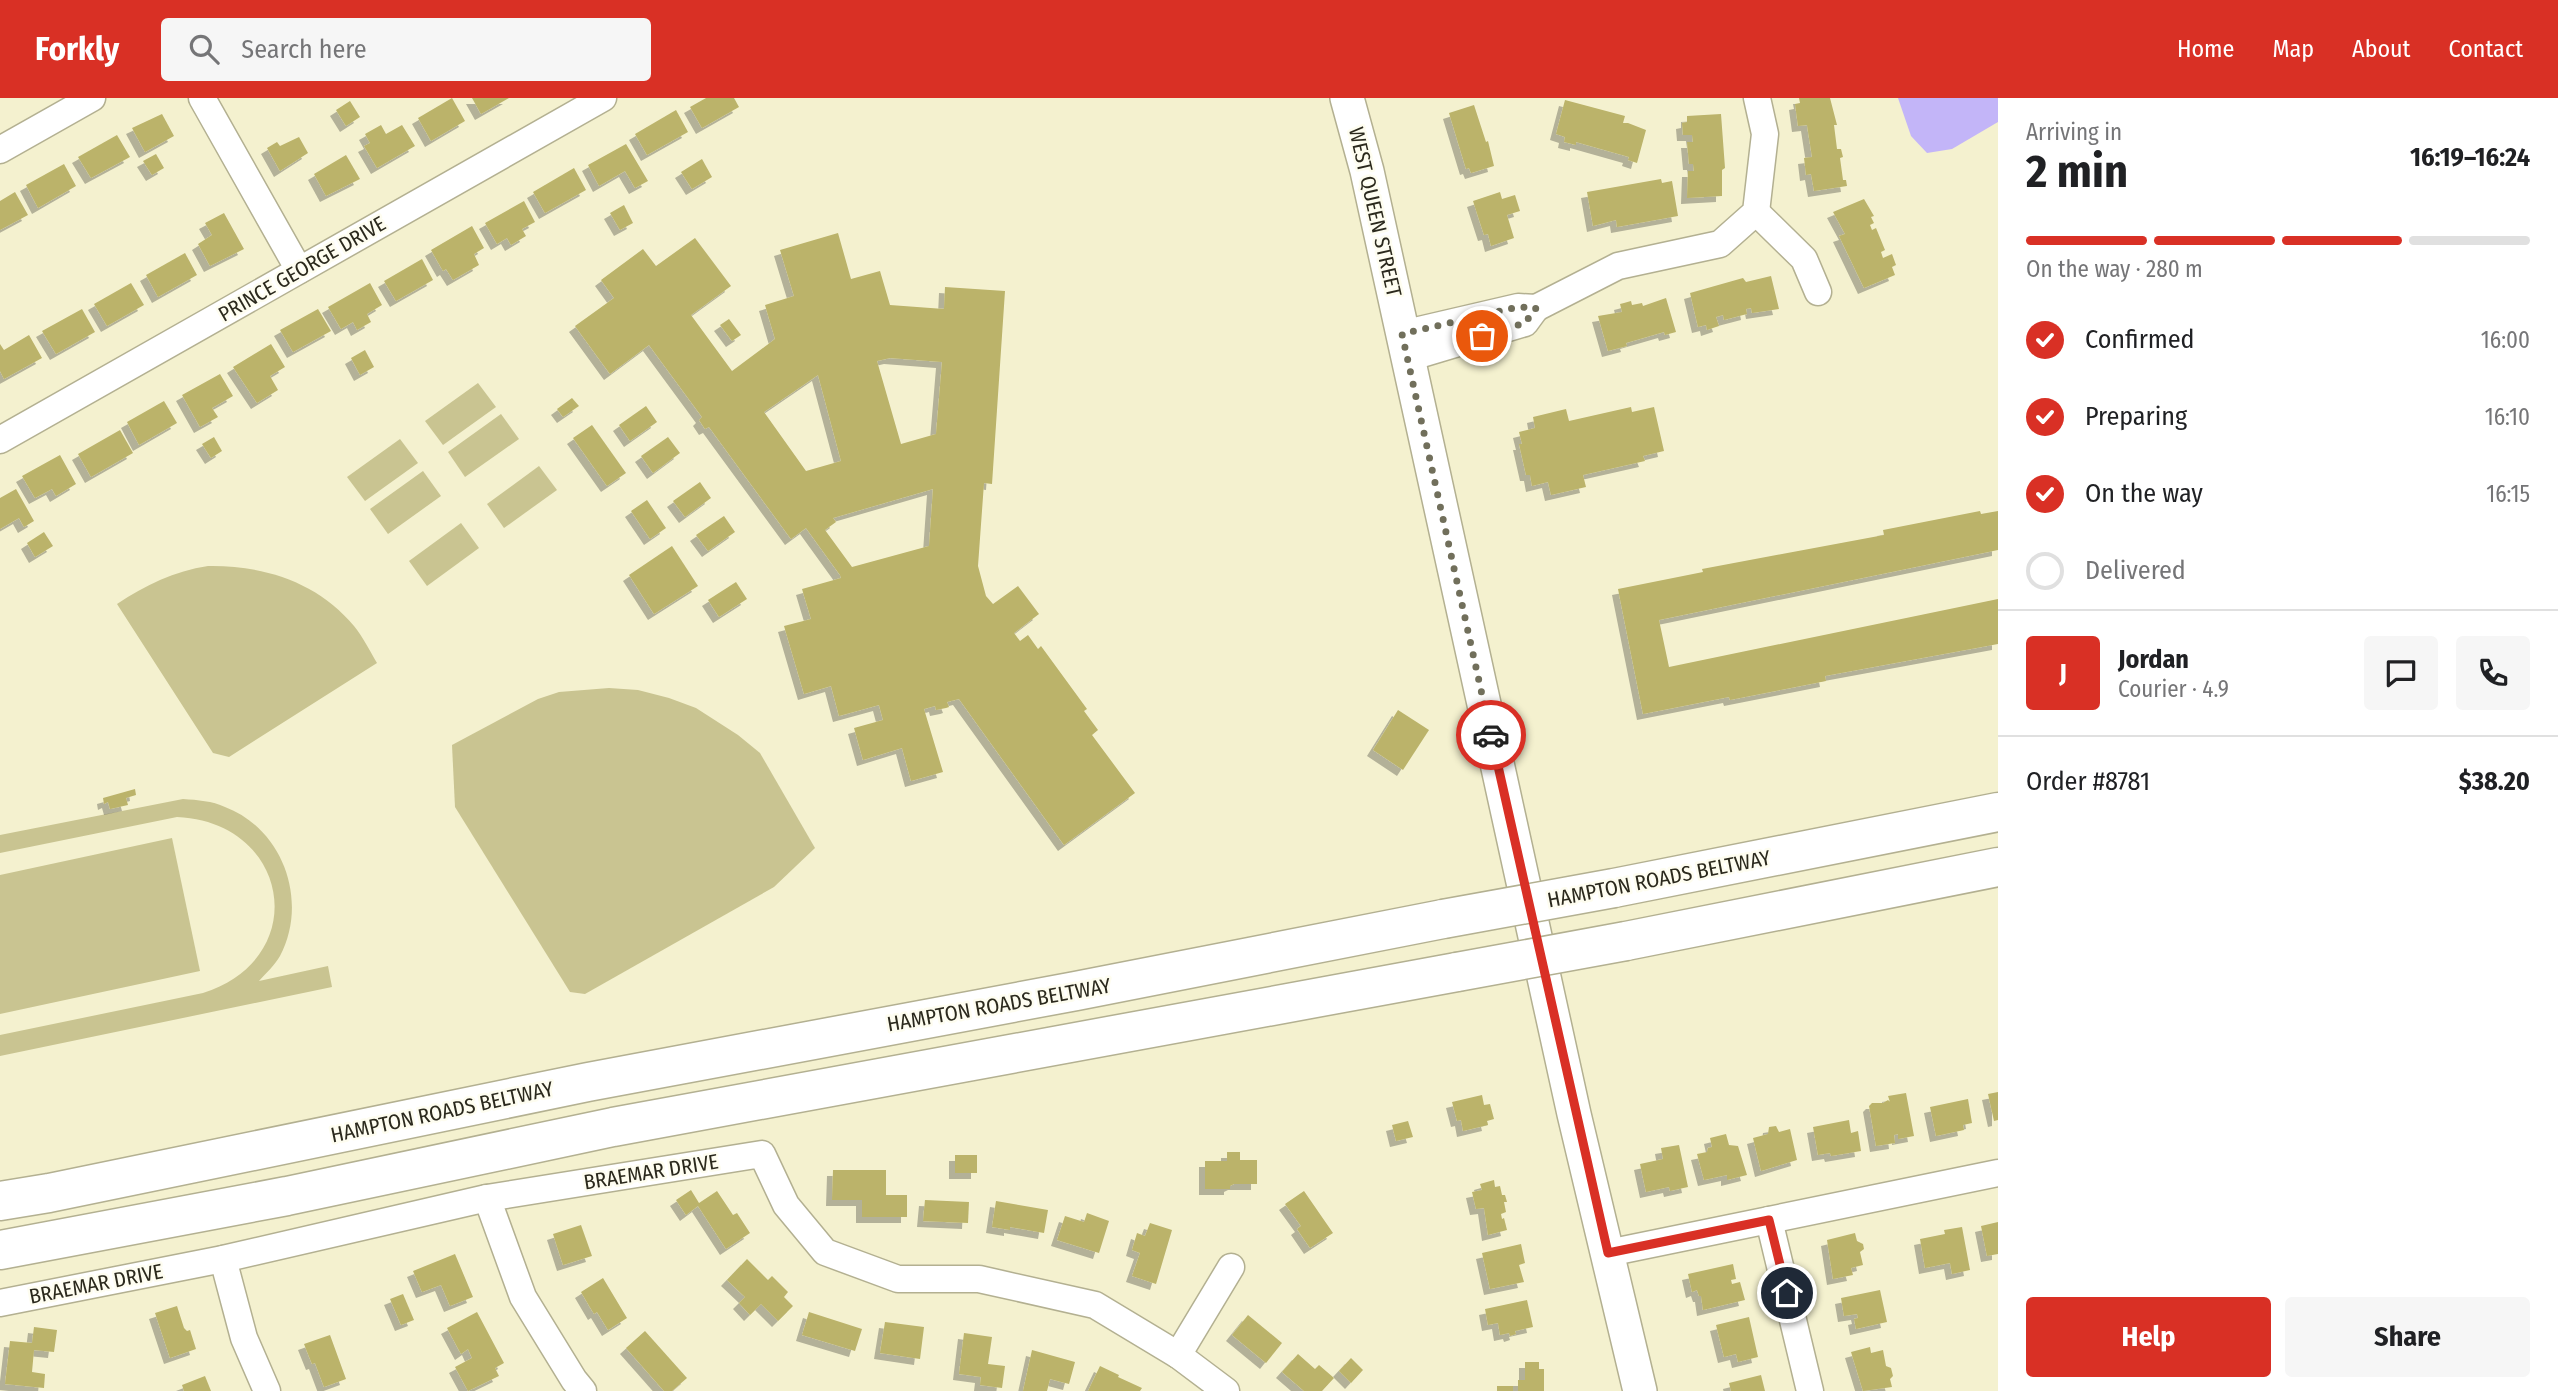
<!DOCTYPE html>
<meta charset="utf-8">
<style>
:root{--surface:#fff;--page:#f6f6f6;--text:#202124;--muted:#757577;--line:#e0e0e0;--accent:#d93025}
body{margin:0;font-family:"Fira Sans Condensed",sans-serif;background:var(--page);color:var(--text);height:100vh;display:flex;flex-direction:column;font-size:26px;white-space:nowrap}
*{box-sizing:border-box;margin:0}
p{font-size:23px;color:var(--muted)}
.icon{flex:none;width:38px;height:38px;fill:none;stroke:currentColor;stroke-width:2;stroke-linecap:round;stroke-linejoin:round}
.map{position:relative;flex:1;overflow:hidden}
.drawer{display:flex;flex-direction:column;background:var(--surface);width:560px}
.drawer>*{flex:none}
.pin{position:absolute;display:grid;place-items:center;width:60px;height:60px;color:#fff;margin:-30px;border:4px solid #fff;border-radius:50%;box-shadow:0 2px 7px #0007}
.courier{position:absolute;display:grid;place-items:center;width:70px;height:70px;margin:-35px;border:5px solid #d93025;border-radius:50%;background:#fff;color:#222;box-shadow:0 2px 9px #0007}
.headline em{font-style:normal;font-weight:700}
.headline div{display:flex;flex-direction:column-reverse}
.headline{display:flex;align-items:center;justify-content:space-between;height:119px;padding:0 28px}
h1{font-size:46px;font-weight:700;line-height:52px}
.bar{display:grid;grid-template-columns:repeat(4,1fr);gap:10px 7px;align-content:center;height:84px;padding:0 28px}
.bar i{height:9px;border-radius:5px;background:var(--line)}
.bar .on{background:var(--accent)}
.bar p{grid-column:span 4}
.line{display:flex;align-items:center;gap:18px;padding:0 28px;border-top:2px solid var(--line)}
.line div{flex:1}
.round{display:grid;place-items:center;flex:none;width:74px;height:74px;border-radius:7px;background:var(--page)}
ol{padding:0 28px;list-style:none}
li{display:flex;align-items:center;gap:21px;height:77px}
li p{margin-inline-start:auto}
li .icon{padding:7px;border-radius:50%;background:var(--accent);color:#fff;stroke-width:4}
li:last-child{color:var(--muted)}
li i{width:38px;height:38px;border:4px solid var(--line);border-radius:50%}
.button{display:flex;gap:14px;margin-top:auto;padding:14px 28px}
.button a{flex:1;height:80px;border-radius:7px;background:var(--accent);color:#fff;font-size:28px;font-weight:700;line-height:80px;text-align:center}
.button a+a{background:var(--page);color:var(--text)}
header{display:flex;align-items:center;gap:42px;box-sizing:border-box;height:98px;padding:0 35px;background:var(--accent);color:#fff}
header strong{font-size:33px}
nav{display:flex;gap:38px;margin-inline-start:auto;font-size:24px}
.search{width:490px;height:63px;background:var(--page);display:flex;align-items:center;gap:18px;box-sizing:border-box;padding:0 24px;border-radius:7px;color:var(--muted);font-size:26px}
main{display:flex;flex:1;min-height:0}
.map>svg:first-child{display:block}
.green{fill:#c9c491}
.water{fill:#c3b5f8}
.building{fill:#bbb36a;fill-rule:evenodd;filter:url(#shadow)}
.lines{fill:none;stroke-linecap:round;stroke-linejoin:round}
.minor-casing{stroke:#b3b091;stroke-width:29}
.major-casing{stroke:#b3b091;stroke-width:36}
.highway-casing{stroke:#b3b091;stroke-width:41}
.minor{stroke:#fff;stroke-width:26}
.major{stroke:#fff;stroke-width:33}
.highway{stroke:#fff;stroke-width:38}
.highway-bridge-casing{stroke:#b3b091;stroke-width:41;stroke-linecap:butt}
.highway-bridge{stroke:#fff;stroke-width:38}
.done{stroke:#716f5b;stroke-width:7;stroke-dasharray:0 12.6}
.route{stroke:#d93025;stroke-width:9}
.labels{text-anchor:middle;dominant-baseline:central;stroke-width:5;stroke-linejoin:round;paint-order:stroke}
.street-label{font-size:21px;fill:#2b291d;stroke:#fefdf0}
</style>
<header>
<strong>Forkly</strong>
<div class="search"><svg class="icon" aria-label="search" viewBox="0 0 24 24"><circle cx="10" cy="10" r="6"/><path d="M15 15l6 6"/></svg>Search here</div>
<nav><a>Home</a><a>Map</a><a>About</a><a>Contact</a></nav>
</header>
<main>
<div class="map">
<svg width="1998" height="1293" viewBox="0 0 1998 1293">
<defs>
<filter id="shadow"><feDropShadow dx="-6" dy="6" stdDeviation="0" flood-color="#0004"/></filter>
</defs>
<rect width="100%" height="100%" fill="#f4f1cf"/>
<g class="green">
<path d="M478,285L496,309L443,347L425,323Z"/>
<path d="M501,316L519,341L465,379L448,354Z"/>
<path d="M400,341L418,365L365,403L347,379Z"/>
<path d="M539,368L557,392L504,430L487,406Z"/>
<path d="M423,373L441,398L388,436L370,411Z"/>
<path d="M461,425L479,450L427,488L409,463Z"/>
<path d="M208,468C263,467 318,484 354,528C363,539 370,553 377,565L229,659L213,655L117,506C146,487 174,473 208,468Z"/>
<path d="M609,590L638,592L669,600L696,610L738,637L760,655L815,750L774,789L585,896L570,894L455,709L452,647L538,601L559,594Z"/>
<path d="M183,701C198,702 212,703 225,709C283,731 309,803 280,858C275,867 266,875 259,883L328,868L332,889L0,958V937L203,895C313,860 290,724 177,719L0,755V737Z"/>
<path d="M172,740L200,873L0,916V777Z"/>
</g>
<path class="water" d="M1898,0H1998V24L1952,51L1927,55L1911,38Z"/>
<g class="building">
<path d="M452,0L465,23L431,43L418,20Z"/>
<path d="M472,0H509L481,16Z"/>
<path d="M706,0H734L739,9L702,30L690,9Z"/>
<path d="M1799,0H1830L1837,27H1834L1837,51H1841L1843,59L1840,60L1843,82H1846L1847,88L1814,93L1811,76L1806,77L1804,60L1812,59L1807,27L1798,28L1795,6L1800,5Z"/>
<path d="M1565,2L1625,18L1623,25H1628L1646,32L1637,65L1628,62L1629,59L1576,44V47L1564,44L1565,39L1556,36Z"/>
<path d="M350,3L360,19L346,28L336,12Z"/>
<path d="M1474,7L1486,44L1488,43L1494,68L1471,75L1469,70L1466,71L1449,15Z"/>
<path d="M676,12L688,34L647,57L635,36Z"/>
<path d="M162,16L174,38L145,54L132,30Z"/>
<path d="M1721,16L1725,70L1722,72V98L1687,100L1688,73H1694L1693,66H1689L1687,44H1693L1692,37H1683L1682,25L1687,24V18Z"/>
<path d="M381,27L386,36L402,27L415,48L377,70L364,48L370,45L365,36Z"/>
<path d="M117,37L130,59L91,80L78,59Z"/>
<path d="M299,39L308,55L280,73L267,50L277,44L280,48Z"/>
<path d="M626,46L648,83L635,90L625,73L599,88L588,67Z"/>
<path d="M156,56L164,70L152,77L143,63Z"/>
<path d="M346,57L360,81L326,98L314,76Z"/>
<path d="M702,61L712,79L692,91L681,74Z"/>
<path d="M64,66L76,88L38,110L26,87Z"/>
<path d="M574,70L586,92L545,115L533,94Z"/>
<path d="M1661,81L1662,85L1672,83L1678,118L1617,129L1616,122L1593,128L1587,94Z"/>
<path d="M15,94L28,117L0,132V103Z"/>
<path d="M1500,94L1502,101L1515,97L1520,113L1507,117L1514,140L1491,148L1488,136L1484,137L1473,103Z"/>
<path d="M1864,101L1874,118L1871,119L1874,125L1870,127L1872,132L1876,130L1885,152L1881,154L1883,160L1892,156L1896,167L1892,169L1895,177L1864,190L1839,138L1845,136L1833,114Z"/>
<path d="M524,103L535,124L522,131L526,138L511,147L507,140L497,146L485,125Z"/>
<path d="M624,107L633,125L620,132L610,115Z"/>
<path d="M224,115L244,151L210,168L198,146L212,137L205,125Z"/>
<path d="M472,128L484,150L474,156L479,167L453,182L446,171L443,173L431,152Z"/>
<path d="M838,135L851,181L880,173L890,207L944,211L945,189L1005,193L992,386L984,385L978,468L986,498L993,506L1018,488L1039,516L1014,535L1020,543L1028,537L1038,551L1041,548L1087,611L1084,613L1098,632L1092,637L1135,695L1064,747L959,601L947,604L949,609L946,610L936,612L935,608L924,611L943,674L911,683L902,650L863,662L854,630L883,622L879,607L839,618L831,588L804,596L784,528L811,521L802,491L841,480L840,477L806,430L791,441L709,329L705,331L699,322L702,319L649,247L610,276L575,228L614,200L601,182L643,151L656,168L695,140L731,188L691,217L732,273L775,241L765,207L794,198L780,152ZM890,260L942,264L936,336L901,346L877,263ZM818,277L841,363L806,373L764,314ZM933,391L929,448L852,469L825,432L836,424L833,420Z"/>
<path d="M185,155L197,177L158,199L146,177Z"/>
<path d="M422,161L433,182L396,203L384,183Z"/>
<path d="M1771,178L1779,211L1752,215L1751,210L1746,211L1747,216L1724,222L1723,217L1716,219L1719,228L1707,232L1706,227L1698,229L1690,195L1743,180L1746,184Z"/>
<path d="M131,185L144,207L107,228L94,206Z"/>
<path d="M370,185L382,207L367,216L371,224L357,232L353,224L341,231L328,209Z"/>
<path d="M1666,200L1676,234L1665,237L1664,234L1626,245L1627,248L1608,253L1598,218L1622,214L1620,206L1624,205L1631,203L1632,207L1642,205L1643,208Z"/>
<path d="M82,211L95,234L56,256L42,233Z"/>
<path d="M318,211L331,233L293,254L280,232Z"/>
<path d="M729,221L741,237L732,243L720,227Z"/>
<path d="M29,237L42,260L4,281L0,273V246L4,252Z"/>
<path d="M271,246L285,269L270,278L278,292L257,305L233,269Z"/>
<path d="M365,252L374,269L360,277L351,260Z"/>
<path d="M220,276L233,298L212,310L218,319L200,329L182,297Z"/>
<path d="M572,300L579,308L563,319L557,311Z"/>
<path d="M164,303L177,325L139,347L127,324Z"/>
<path d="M646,308L657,324L630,343L619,327Z"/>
<path d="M1631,309L1632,314L1654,309L1664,353L1643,358L1645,363L1583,377L1586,389L1551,397L1548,384L1532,388L1530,377H1526L1519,346H1522L1519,334L1535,330L1533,319L1566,311L1569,323Z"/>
<path d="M592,327L626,375L607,388L573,340Z"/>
<path d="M120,332L133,355L91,379L78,356Z"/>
<path d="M214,339L222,353L211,360L202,346Z"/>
<path d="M668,339L680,355L653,375L641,358Z"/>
<path d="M60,357L76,386L56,398L52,391L35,400L22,378Z"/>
<path d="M700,384L711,400L685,419L673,403Z"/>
<path d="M16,391L34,423L24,429L19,420L0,431V400Z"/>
<path d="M647,402L666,430L650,441L631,413Z"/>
<path d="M1980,413L1981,416L1998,413V452L1659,522L1669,569L1998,501V546L1825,578L1826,583L1730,602L1729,599L1643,616L1618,491L1703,474L1702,471L1884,437L1883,432Z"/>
<path d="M724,418L735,434L708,453L696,437Z"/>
<path d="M44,434L53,448L35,459L27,445Z"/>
<path d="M672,448L698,488L654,516L629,477Z"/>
<path d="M736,484L747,501L719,519L708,502Z"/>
<path d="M1398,612L1429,632L1403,672L1373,652Z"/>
<path d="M135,691L136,697L126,700L128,707L110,711L108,704L104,706L103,700Z"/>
<path d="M1998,994V1022L1994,1023L1988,996Z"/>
<path d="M1906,995L1914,1038L1898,1041V1036L1894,1037L1895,1045L1876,1048L1869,1008L1872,1005H1883L1888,1002L1890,1004L1888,998Z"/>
<path d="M1482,997L1484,1007L1490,1006L1494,1021L1487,1023L1488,1027L1463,1033L1461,1022L1457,1023L1452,1004Z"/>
<path d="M1968,1001L1972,1025L1963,1027L1964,1032L1936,1038L1930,1009Z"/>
<path d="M1849,1022L1851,1035L1858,1033L1861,1053L1831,1058L1830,1055L1818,1057L1813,1029Z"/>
<path d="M1408,1023L1413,1039L1396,1043L1392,1027Z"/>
<path d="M1776,1028L1779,1034L1790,1031L1797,1062L1761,1073L1753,1040L1768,1036L1769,1029Z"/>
<path d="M1726,1036L1729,1047L1738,1048L1747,1077L1727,1082V1077L1704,1082L1697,1056L1707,1054L1708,1050L1712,1049L1710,1040Z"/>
<path d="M1679,1047L1688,1089L1670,1093L1669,1089L1646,1094L1640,1066L1663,1061L1661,1050Z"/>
<path d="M1227,1054H1240V1062H1257V1086H1234L1230,1088V1091H1205V1063H1227Z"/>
<rect x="955" y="1057" width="22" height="18"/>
<path d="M833,1072H886V1097H907V1119H862V1102H832Z"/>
<path d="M1494,1082L1495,1089L1500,1088L1502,1097H1505L1507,1104H1504L1506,1114L1501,1116L1502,1121L1504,1120L1507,1132L1488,1137L1484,1110L1476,1111L1472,1094L1482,1092L1480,1086Z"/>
<path d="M691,1092L699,1105L717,1093L733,1117L737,1115L750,1135L726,1151L698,1108L686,1117L676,1102Z"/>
<path d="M1304,1093L1333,1135L1310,1150L1297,1131L1301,1128L1285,1106Z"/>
<path d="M925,1102L969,1104L968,1125L923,1123Z"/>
<path d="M996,1103L1048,1112L1044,1135L1010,1129V1132L992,1129Z"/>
<path d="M1087,1115L1109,1123L1099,1155L1057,1142L1065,1118L1084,1124Z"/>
<path d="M1998,1124V1156L1987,1158L1981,1128Z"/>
<path d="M1150,1125L1172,1132L1156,1186L1132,1178L1140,1155L1132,1152L1137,1135L1145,1138Z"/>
<path d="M581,1127L592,1158L563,1167L553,1136Z"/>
<path d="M1962,1129L1970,1172L1952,1176L1950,1165L1925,1170L1920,1141L1945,1136L1944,1132Z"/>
<path d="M1855,1135L1857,1143L1863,1146L1864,1151L1860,1154L1863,1167L1851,1170L1853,1177L1833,1181L1827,1142Z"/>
<path d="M1521,1146L1525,1165L1519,1167L1524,1184L1490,1191L1482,1155Z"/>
<path d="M455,1156L473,1199L450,1208L441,1187L422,1194L413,1173Z"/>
<path d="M747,1161L768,1182L772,1178L788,1194L784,1199L793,1208L778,1223L761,1206L750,1217L739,1205L745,1199L727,1182Z"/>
<path d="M1733,1166L1736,1181L1731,1182L1732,1186L1740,1184L1745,1202L1703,1212L1701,1198H1699L1697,1192L1692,1194L1688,1176Z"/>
<path d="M603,1180L627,1220L608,1232L597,1214L594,1216L581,1194Z"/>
<path d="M1880,1192L1887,1224L1856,1231L1854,1221L1858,1220L1857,1216L1844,1218L1841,1200Z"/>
<path d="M403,1196L414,1222L401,1227L390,1201Z"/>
<path d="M1527,1202L1533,1229L1515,1233L1516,1236L1510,1238L1509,1235L1500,1237L1498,1225L1488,1227L1485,1211Z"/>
<path d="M177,1208L184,1230L187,1233L190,1232L196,1251L170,1260L155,1215Z"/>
<path d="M477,1214L504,1265L495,1270L499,1278L468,1293L455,1269L472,1260L468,1251L461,1256L447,1230Z"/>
<path d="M809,1214L862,1231L855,1253L802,1237Z"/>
<path d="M1248,1217L1282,1245L1266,1265L1232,1237Z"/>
<path d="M1749,1219L1758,1259L1738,1264L1736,1256L1724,1259L1716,1227Z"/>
<path d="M885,1224L924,1229L920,1261L880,1255Z"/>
<path d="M34,1229L57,1232L54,1254L34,1252L32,1274L45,1276L44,1290L5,1286L10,1243L32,1245Z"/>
<path d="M645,1233L687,1280L672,1293H664L626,1250Z"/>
<path d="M964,1235L992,1239L988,1266L1005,1268L1002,1290L980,1287L981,1279L959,1276Z"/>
<path d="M330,1237L346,1281L324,1289L315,1265L312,1266L304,1246Z"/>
<path d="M1870,1249L1871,1255L1883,1252L1886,1268L1891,1270L1893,1278L1890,1281L1892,1289L1863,1293L1851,1254Z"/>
<path d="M1032,1252L1075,1264L1069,1286L1050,1281L1047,1293H1023Z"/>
<path d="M1298,1256L1315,1271L1319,1267L1334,1280L1322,1293H1304L1282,1274Z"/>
<path d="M1351,1260L1363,1272L1351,1285L1339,1273Z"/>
<path d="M1525,1264H1539V1271H1544V1293H1518V1282H1525Z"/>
<path d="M1100,1268L1119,1277L1118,1279L1142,1290L1140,1293H1088Z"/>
<path d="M1761,1277L1765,1293H1731L1729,1285Z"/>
<path d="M205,1278L211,1293H184L182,1287Z"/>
<rect x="1497" y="1288" width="16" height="5"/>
</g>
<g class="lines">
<defs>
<g id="minor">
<path d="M202,0L299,172"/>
<path d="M0,52L92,0"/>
<path d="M1756,114L1804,161L1818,194"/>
<path d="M1536,210L1618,168L1720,146L1756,114L1765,36L1757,0"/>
<path d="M1402,236L1518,209L1536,210L1525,225L1408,260"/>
<path d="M0,342L603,0"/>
<path d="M487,1100L523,1199L574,1282L583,1293"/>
<path d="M1769,1122L1810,1293"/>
<path d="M1608,1155L1998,1075"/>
<path d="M223,1161L244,1240L267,1293"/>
<path d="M0,1205L223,1161L487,1100L762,1056L786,1107L825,1154L898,1181H979L1095,1207L1178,1257L1226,1293"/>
<path d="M1178,1257L1231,1169"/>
</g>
<path id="major" d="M1347,0L1367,73L1574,1016L1640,1293"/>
<g id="highway">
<path d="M1614,790L1998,714"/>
<path d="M1626,843L1998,769"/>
<path d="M0,1103L49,1095L588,984L1076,893L1443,821"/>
<path d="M0,1152L287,1098L613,1029L1457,874"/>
</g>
</defs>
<use href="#minor" class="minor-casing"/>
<use href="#major" class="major-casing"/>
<use href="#highway" class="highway-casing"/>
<use href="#minor" class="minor"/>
<use href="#major" class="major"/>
<use href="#highway" class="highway"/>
<defs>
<g id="highway-bridge">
<path d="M1443,821L1614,790"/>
<path d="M1457,874L1626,843"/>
</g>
</defs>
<use href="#highway-bridge" class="highway-bridge-casing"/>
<use href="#highway-bridge" class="highway-bridge"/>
</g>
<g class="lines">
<path class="done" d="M1482,238L1525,225L1536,210L1518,209L1402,236L1491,637"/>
<path class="route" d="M1491,637L1608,1155L1769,1122L1787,1195"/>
</g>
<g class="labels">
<g class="street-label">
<text transform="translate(1375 114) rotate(77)">WEST QUEEN STREET</text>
<text transform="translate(302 171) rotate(-30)">PRINCE GEORGE DRIVE</text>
<text transform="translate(1659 781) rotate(-11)">HAMPTON ROADS BELTWAY</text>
<text transform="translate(999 907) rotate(-10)">HAMPTON ROADS BELTWAY</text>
<text transform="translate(442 1014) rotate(-12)">HAMPTON ROADS BELTWAY</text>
<text transform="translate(651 1074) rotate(-9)">BRAEMAR DRIVE</text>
<text transform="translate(96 1186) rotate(-11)">BRAEMAR DRIVE</text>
</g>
</g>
</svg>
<div class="pin" style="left:1482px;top:238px;background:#ea580c"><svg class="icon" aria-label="bag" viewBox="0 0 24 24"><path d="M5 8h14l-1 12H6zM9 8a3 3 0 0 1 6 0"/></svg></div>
<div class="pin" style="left:1787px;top:1195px;background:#1f2937"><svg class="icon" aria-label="home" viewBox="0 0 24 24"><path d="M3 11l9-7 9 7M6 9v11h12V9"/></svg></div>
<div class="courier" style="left:1491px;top:637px"><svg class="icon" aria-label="car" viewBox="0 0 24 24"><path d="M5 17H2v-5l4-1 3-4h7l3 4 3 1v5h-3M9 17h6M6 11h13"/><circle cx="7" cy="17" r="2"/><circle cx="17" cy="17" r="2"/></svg></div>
</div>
<section class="drawer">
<div class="headline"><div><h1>2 min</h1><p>Arriving in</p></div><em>16:19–16:24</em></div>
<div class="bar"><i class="on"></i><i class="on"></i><i class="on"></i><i></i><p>On the way · 280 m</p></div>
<ol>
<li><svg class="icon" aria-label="check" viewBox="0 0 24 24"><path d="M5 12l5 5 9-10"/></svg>Confirmed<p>16:00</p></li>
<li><svg class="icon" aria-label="check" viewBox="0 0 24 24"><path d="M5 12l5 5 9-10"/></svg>Preparing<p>16:10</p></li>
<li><svg class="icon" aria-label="check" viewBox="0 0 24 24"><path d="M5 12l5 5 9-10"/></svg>On the way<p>16:15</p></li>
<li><i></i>Delivered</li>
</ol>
<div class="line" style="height:126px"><b class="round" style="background:var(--accent);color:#fff">J</b><div><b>Jordan</b><p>Courier · 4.9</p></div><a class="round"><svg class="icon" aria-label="chat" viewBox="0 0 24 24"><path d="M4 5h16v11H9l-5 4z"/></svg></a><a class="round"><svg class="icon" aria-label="phone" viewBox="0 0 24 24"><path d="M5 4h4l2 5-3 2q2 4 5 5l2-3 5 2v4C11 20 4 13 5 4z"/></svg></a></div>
<div class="line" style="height:91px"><div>Order #8781</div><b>$38.20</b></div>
<div class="button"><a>Help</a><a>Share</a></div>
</section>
</main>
